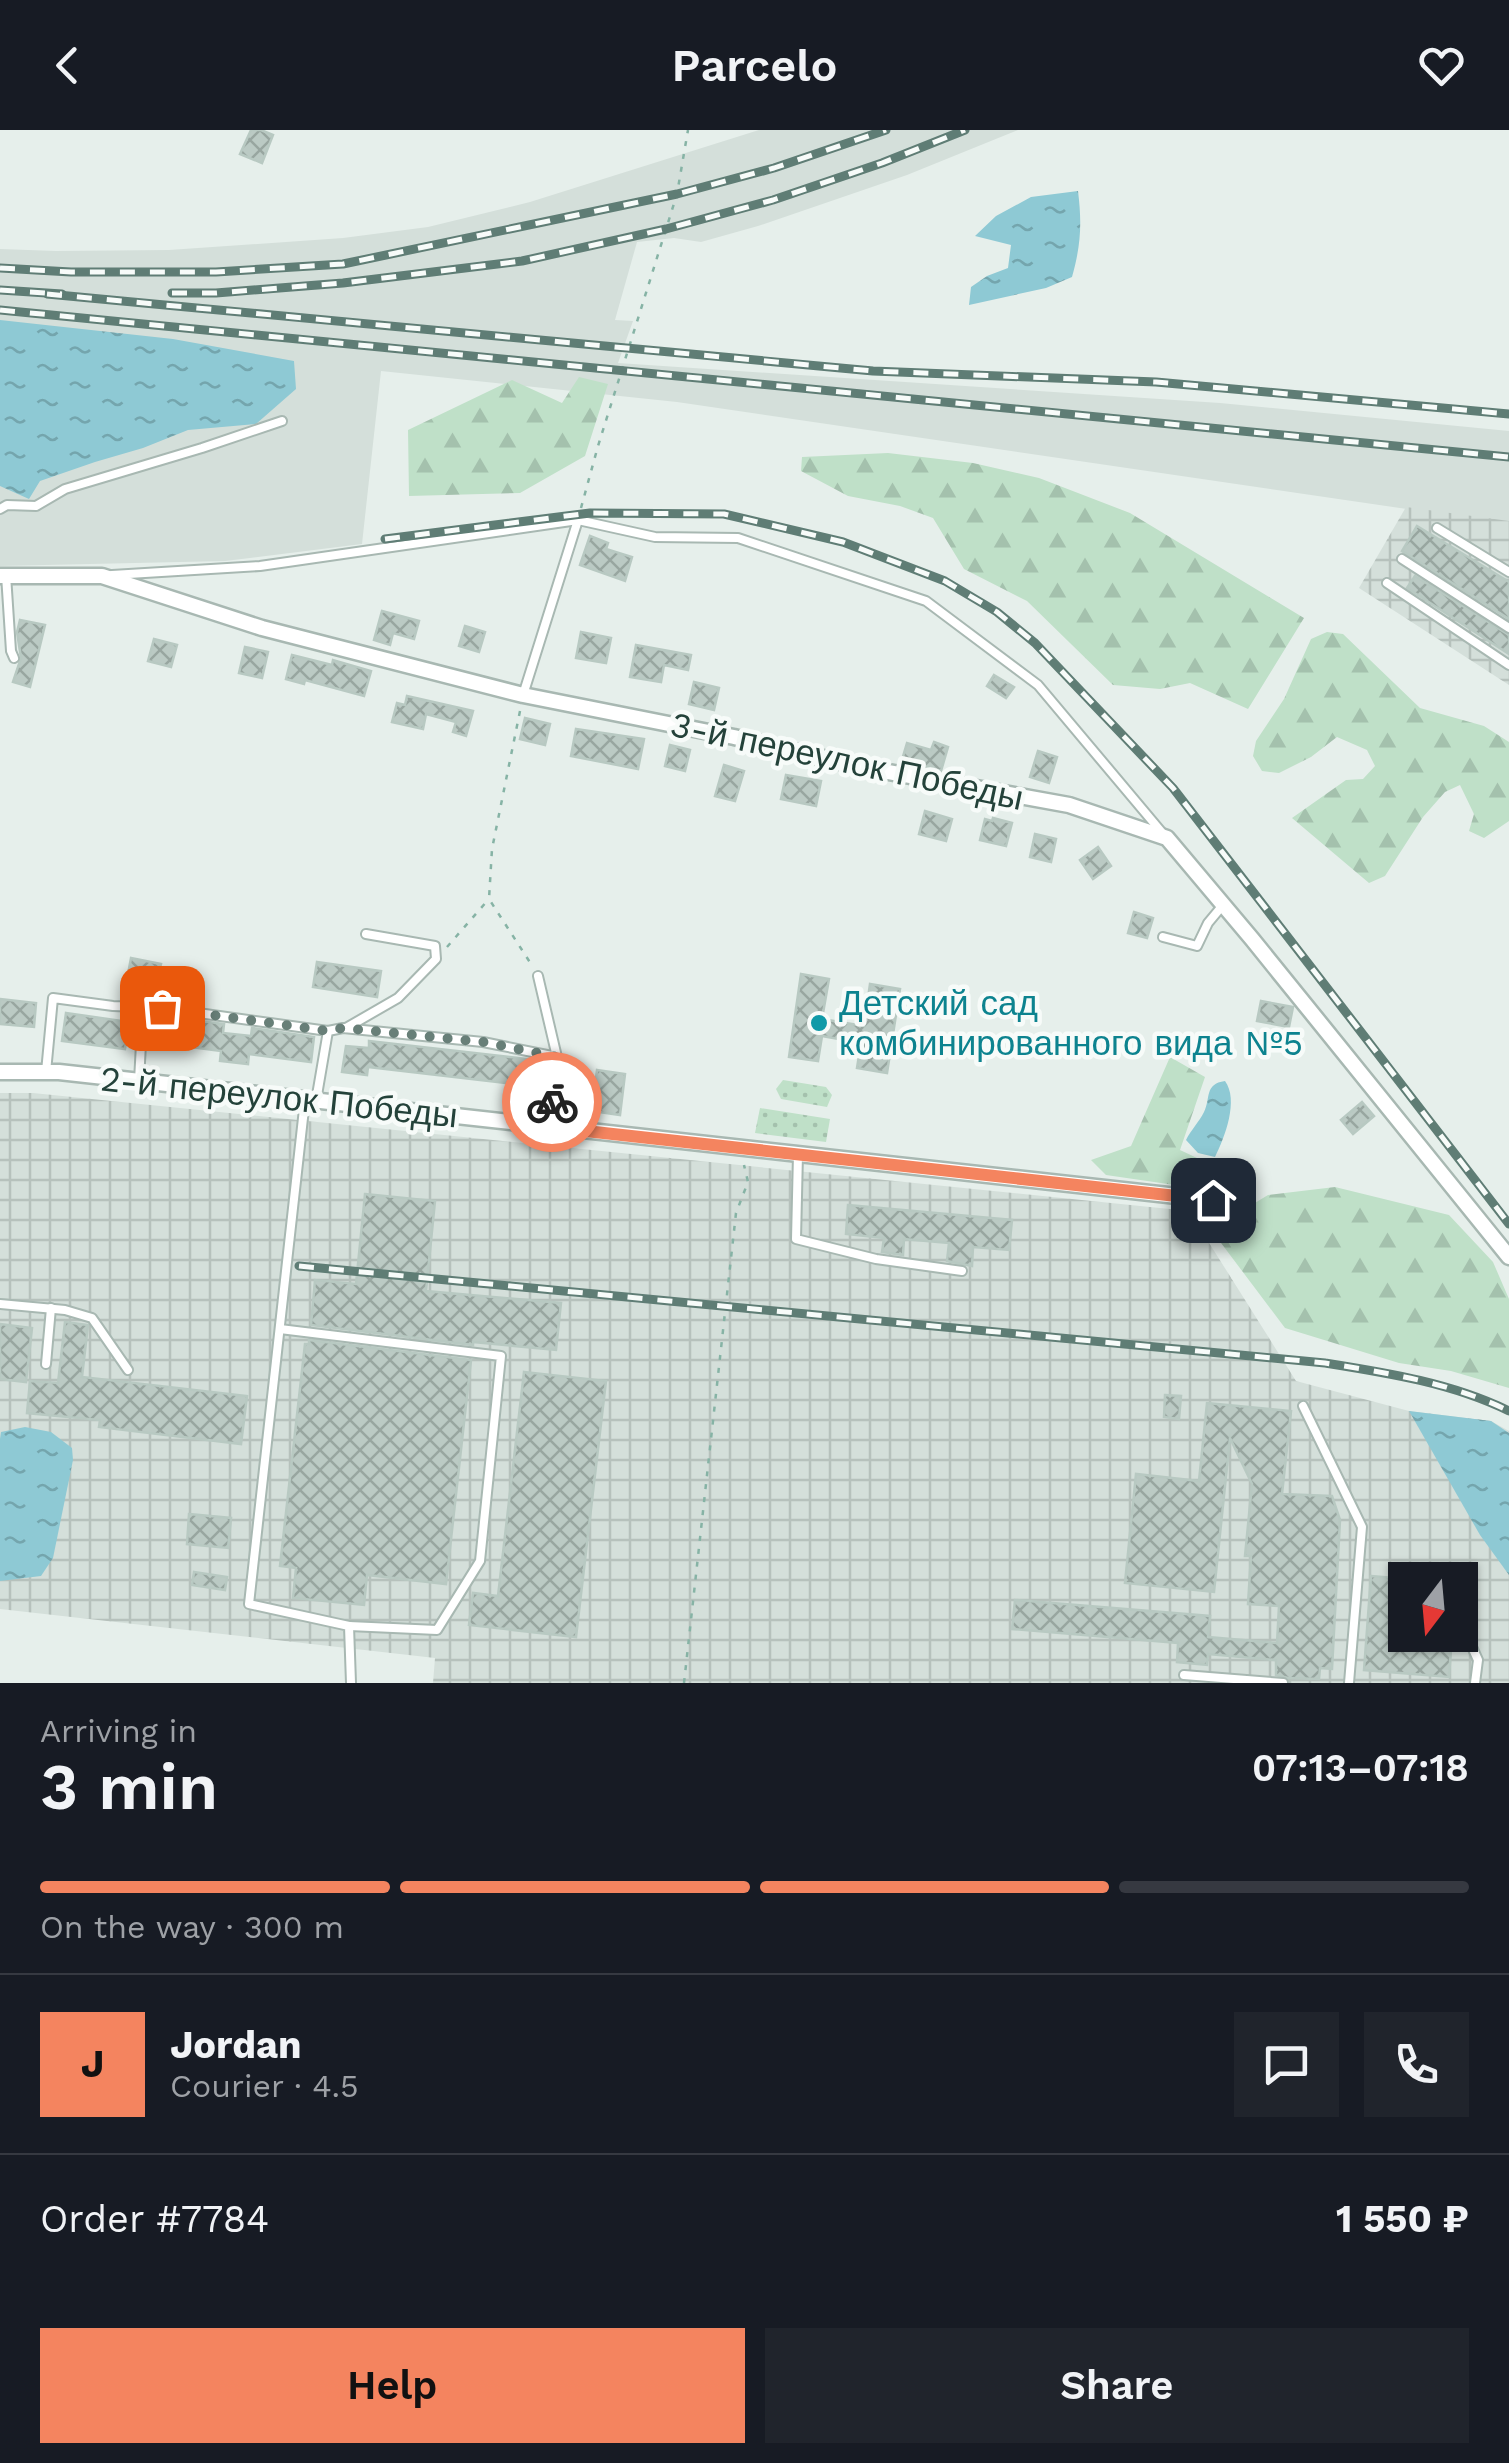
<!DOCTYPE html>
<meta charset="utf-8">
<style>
:root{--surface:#171b24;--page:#20242c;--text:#f1f3f6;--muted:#9ea1a6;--line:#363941;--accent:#f4845f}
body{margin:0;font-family:"Work Sans",sans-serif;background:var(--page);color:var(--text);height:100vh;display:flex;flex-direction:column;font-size:38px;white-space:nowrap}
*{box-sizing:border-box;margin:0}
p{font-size:32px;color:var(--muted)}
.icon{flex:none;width:55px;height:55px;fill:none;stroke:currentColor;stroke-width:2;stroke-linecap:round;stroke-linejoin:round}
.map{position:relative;height:1553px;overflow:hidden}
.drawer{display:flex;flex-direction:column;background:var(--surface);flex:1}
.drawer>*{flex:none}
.needle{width:65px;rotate:196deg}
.controls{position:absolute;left:1388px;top:1432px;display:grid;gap:20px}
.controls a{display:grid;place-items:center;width:90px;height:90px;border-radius:0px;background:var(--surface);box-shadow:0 2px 8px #0004;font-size:50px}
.pin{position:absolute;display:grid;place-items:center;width:85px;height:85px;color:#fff;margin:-42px;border-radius:20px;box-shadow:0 5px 15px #0006}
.courier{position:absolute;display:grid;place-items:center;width:100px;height:100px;margin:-50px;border:8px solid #f4845f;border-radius:50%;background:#fff;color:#222;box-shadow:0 2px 12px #0007}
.summary em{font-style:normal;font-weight:600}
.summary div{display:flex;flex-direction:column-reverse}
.summary{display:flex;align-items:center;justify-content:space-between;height:170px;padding:0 40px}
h1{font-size:65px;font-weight:600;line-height:75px}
.bar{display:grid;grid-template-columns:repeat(4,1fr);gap:15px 10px;align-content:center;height:120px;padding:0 40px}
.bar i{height:12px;border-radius:8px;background:var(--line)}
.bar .current{background:var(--accent)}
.bar p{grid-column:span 4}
.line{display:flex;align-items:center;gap:25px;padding:0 40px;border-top:2px solid var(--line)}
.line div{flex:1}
.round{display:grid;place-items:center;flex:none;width:105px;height:105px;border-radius:0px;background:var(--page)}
.button{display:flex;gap:20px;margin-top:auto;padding:20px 40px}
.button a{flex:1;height:115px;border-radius:0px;background:var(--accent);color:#111;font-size:40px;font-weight:600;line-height:115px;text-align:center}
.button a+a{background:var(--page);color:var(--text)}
header{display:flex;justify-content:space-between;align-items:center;height:130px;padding:0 40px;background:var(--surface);font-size:45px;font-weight:600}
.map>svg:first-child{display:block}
.built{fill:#d4dfda}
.industrial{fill:url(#industrial-grid);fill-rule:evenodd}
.grass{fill:url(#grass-dots)}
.forest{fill:url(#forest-firs)}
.water{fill:url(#water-ripples)}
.building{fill:url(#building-cross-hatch);stroke:#b8c9c2;stroke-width:2.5}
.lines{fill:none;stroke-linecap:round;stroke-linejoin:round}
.lane-casing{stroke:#a8b8b2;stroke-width:12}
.street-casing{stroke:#a8b8b2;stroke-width:19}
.path{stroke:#86b3a5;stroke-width:2.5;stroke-dasharray:5 8;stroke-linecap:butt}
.lane{stroke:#fff;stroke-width:8}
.street{stroke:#fff;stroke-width:14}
.rail-casing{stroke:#5f7d75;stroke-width:9}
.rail{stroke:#f7fbf9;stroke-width:5;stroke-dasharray:15;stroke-linecap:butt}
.done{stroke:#687f78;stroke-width:10;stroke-dasharray:0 18}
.route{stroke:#f4845f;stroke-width:12}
.culture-dot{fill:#0f9aa8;stroke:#f7fbf9;stroke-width:4}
.labels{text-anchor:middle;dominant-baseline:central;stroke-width:9;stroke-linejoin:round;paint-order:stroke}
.street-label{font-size:35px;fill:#24423a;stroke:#f7fbf9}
.culture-label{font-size:35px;fill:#0d838f;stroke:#f7fbf9;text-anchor:start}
</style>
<header><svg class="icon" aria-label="back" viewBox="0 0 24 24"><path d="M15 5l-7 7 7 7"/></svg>Parcelo<svg class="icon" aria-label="heart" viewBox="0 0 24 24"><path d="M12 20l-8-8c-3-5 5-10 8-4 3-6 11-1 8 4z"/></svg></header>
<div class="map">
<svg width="1509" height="1553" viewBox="0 0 1509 1553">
<defs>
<pattern id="industrial-grid" width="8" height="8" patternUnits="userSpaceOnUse" patternTransform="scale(2.5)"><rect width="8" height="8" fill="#d4dfda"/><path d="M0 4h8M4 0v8" fill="none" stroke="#b6c1bc"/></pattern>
<pattern id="grass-dots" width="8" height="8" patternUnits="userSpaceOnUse" patternTransform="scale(2.5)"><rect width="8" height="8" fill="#bfe0c8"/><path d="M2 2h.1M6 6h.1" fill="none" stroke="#a4c1ad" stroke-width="1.8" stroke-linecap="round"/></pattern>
<pattern id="forest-firs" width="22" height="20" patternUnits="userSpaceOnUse" patternTransform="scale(2.5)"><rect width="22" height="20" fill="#bfe0c8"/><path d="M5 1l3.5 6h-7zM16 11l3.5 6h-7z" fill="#a4c1ad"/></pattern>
<pattern id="water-ripples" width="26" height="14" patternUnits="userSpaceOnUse" patternTransform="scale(2.5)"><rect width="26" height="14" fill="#8ec9d4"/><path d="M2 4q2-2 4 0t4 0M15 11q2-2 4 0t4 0" fill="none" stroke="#74a5ad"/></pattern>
<pattern id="building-cross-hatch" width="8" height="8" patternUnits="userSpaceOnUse" patternTransform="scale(2.5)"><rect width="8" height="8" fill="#bbcac4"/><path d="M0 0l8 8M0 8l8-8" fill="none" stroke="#98a6a0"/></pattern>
</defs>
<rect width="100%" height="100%" fill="#e6efeb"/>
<path class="built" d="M759,0H1018L907,45L758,96L701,112L674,108L637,112L615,190L633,191L618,233L1220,273L1509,301V394L677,272L381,241L362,414L225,431L0,436V119L56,121L169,120L343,108L428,97L530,72Z"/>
<g class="industrial">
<path d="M1406,377L1509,391V555L1359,458Z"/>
<path d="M0,963H33L1189,1081L1296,1251L1409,1281L1491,1291L1509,1301V1553H433L435,1528L0,1479ZM1405,1450H1460V1505H1405Z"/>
</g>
<g class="grass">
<path d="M783,950L826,957L832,965L827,977L781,969L776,959Z"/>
<path d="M760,978L830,989L826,1012L755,1003Z"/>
</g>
<g class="forest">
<path d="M579,247L608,254L585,326L520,363L409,366L408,300L512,250L562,273Z"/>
<path d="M888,323L973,333L1039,348L1130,383L1304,488L1248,579L1190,553L1160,559L1113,555L1027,471L964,439L933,388L900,376L848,366L801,341L802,327Z"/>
<path d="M1327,502L1343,504L1420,578L1484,596L1509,612V691L1484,708L1469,701L1474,684L1460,655L1445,662L1423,687L1385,746L1369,753L1292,688L1346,650L1363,649L1375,636L1367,620L1337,607L1311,627L1279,643L1262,641L1253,626L1256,611L1284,569L1311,509Z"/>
<path d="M1170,927L1205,947L1180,1020L1212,1035L1202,1059L1106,1045L1091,1030L1131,1016Z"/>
<path d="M1335,1057L1449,1085L1493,1132L1509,1169V1258L1451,1241L1399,1233L1285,1198L1212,1101L1208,1083L1240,1082L1268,1065Z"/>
</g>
<g class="water">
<path d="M1078,61C1082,93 1081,115 1072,147L1046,158L969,175L971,157L987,146L1008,138L1011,115L975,106L996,86L1031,67Z"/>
<path d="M0,190L173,209L294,231L296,259L256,294L188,300L143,318L95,332L40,351L29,369L0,356Z"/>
<path d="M1225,951C1239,970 1225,1007 1215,1027L1198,1023L1186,1010C1191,1000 1199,992 1204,982C1211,968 1204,954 1225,951Z"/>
<path d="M1409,1281L1491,1291L1509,1303V1445L1480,1405Z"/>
<path d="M25,1297L51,1302L72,1318L73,1330L53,1428L41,1446L0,1451V1309L1,1302Z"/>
</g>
<g class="building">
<path d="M251,0H261L273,5L262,33L240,24Z"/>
<path d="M1417,396L1509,452V489L1402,421Z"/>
<path d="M590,406L608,413L606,419L632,427L625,451L580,435Z"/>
<path d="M1415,446L1509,505V524L1407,458Z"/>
<path d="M382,481L419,491L414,509L393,503L390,515L374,510Z"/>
<path d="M20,490L45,495L30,557L13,552L21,528L17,502Z"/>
<path d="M465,496L485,502L479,522L459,516Z"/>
<path d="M581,502L611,508L606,533L576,528Z"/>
<path d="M154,509L177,515L171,537L148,531Z"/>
<path d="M636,515L691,525L688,540L664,535L661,552L630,547Z"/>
<path d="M245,517L268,522L262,548L239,543Z"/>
<path d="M292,525L332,535L333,530L371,541L364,566L305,550L304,554L286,549Z"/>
<path d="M994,545L1014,557L1006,568L987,556Z"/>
<path d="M694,552L719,558L714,580L689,574Z"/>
<path d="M407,566L473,581L466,606L453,602L456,592L426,584L423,599L392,592L397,573L405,575Z"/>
<path d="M525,588L550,594L545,615L520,609Z"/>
<path d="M576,599L644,609L638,639L571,626Z"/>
<path d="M934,612L948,617L941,641L902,630L907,613L931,620Z"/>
<path d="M670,615L690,620L685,641L665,636Z"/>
<path d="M1038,621L1057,627L1049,653L1030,647Z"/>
<path d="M724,635L744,641L735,671L715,666Z"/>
<path d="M786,645L821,651L816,676L781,669Z"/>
<path d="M925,681L952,689L946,711L919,704Z"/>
<path d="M993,688L1012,693L1006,716L980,710L985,689L992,691Z"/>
<path d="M1035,704L1056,709L1051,732L1030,727Z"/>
<path d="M1098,717L1111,736L1093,749L1080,730Z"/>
<path d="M1134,782L1153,788L1147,808L1128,803Z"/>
<path d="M131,828L161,834L157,850L128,844Z"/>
<path d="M317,832L381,841L377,867L313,857Z"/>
<path d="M801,844L829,849L822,889L864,896L870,854L900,859L887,943L857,938L861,913L822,906L818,931L789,927Z"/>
<path d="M0,869L36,873L34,897L0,894Z"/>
<path d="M1261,871L1293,877L1289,897L1257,891Z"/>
<path d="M66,883L129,892L125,919L62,911Z"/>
<path d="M163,886L224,894L223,903L251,906L252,898L314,907L311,932L249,924L248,934L220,931L221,921L160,913Z"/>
<path d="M369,911L527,929L526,937L547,939L544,966L521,963L522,955L368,937L367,945L342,942L346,916L369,918Z"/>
<path d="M597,940L625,944L620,985L592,981Z"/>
<path d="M1362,972L1374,986L1353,1004L1341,990Z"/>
<path d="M365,1064L435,1071L426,1161L561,1173L556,1220L473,1212V1215L311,1195L315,1150L356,1154Z"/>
<path d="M848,1075L1012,1090L1009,1120L973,1117L972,1136L947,1131L949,1113L904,1109L903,1125L882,1122L884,1108L846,1104Z"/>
<path d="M65,1192L88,1195L82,1247L247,1266L241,1314L99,1297L100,1290L27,1283L30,1251L58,1253Z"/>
<path d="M0,1194L32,1198L26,1252L0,1249Z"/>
<path d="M309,1210L471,1230L446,1454L367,1445L364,1475L293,1468L296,1438L280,1436L305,1214H309Z"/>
<path d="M524,1242L606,1251L576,1507L469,1495L473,1463L498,1466Z"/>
<path d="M1165,1265L1181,1266L1179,1289L1164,1287Z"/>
<path d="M1207,1273L1291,1281L1282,1364L1332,1366L1340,1390L1332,1539L1320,1538L1319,1549L1288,1548L1276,1545V1530L1208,1524L1207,1535L1177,1532L1178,1513L1012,1499L1015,1470L1210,1486L1208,1507L1277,1513L1279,1476L1248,1474L1251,1426H1245L1252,1354L1230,1308L1214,1462L1125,1453L1136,1344L1199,1351Z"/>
<path d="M189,1384L231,1388L228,1418L187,1414Z"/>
<path d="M194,1442L227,1447L225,1460L192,1455Z"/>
<path d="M1371,1446L1405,1449V1505H1452L1449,1547L1364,1540Z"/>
</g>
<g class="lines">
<defs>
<g id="lane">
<path d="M0,379L7,375L36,376L65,359L202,318L282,291"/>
<path d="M1437,398L1509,442"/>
<path d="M1402,429L1509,498"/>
<path d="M6,445L11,521L14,528"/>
<path d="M112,445L260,436L578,390L655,407L738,408L926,471L1038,555L1164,705"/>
<path d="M1387,453L1509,535"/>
<path d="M523,565L578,390"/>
<path d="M1163,807L1197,816L1208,793L1223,775"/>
<path d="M538,846L557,927L549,997"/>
<path d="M346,898L398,868L436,829L435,816L366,804"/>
<path d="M46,942L53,868L113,876L162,878L328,901"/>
<path d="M139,951L143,877"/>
<path d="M305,970L249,1474L349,1496L351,1553"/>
<path d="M316,971L328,901L343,898L483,912L557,927"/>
<path d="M798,1024L796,1109L876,1129L962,1141"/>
<path d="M0,1174L65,1180L92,1188L128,1240"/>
<path d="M280,1199L501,1226L480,1431L437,1500L349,1496"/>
<path d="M46,1234L51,1178"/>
<path d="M1303,1276L1362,1397L1349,1553"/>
<path d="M1467,1506L1478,1530L1475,1553"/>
<path d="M1184,1545L1283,1553"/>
</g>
<g id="street">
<path d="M0,446H102L262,498L523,565L734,607L861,637L1069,675L1167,708L1252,809L1509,1127"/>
<path d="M0,942H59L1213,1070"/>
</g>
</defs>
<use href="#lane" class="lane-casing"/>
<use href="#street" class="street-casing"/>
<g class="path">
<path d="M581,378L598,316L677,64L688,0"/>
<path d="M520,581L492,719L489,769L533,837"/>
<path d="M447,817L488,770"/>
<path d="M684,1553L736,1083L748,1052L744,1035"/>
</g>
<use href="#lane" class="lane"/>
<use href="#street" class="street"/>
<defs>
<g id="rail">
<path d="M0,138L71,142H216L343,134L677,64L774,38L886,0"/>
<path d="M0,160L62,164"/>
<path d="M172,163H216L343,153L522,131L666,99L773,70L882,33L965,0"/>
<path d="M47,164L873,241L1156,252L1509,284"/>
<path d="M0,180L1509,327"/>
<path d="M385,409L590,383L724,384L843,412L945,451L997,482L1035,513L1173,658L1509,1094"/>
<path d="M299,1136L1325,1233C1388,1243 1452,1253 1509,1281"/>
</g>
</defs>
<use href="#rail" class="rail-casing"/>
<use href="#rail" class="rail"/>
</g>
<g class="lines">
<path class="done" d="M162,878L328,901L343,898L484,912L557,927L552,972"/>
<path class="route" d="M552,972L549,997L1213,1070"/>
</g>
<circle class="culture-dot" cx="819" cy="893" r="10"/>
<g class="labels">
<g class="street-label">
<text transform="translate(847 631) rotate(12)">3-й переулок Победы</text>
<text transform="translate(279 967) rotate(6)">2-й переулок Победы</text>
</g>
<g class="culture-label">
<text x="839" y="873">Детский сад<tspan x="839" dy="40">комбинированного вида №5</tspan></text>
</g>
</g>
</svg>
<div class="controls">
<a><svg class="needle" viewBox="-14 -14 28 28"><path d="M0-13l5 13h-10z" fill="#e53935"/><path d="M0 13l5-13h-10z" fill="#9ea1a6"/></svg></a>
</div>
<div class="pin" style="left:162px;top:878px;background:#ea580c"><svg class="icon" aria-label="bag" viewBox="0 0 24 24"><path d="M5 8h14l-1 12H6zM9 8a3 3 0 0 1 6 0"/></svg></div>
<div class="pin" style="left:1213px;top:1070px;background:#1f2937"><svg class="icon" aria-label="home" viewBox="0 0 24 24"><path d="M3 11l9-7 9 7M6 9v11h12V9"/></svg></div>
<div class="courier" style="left:552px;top:972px"><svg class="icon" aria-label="bike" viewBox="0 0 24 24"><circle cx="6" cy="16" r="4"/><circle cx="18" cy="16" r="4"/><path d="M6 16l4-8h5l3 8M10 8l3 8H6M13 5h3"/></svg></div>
</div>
<section class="drawer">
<div class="summary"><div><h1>3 min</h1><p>Arriving in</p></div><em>07:13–07:18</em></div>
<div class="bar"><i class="current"></i><i class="current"></i><i class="current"></i><i></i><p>On the way · 300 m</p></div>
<div class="line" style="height:180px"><b class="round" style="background:var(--accent);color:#111">J</b><div><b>Jordan</b><p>Courier · 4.5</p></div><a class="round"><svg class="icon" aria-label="chat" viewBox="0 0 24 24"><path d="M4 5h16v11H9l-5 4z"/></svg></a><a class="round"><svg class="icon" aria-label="phone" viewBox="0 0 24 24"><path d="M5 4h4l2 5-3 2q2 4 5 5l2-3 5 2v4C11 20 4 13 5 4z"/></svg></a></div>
<div class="line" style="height:130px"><div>Order #7784</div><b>1 550 ₽</b></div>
<div class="button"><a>Help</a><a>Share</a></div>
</section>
